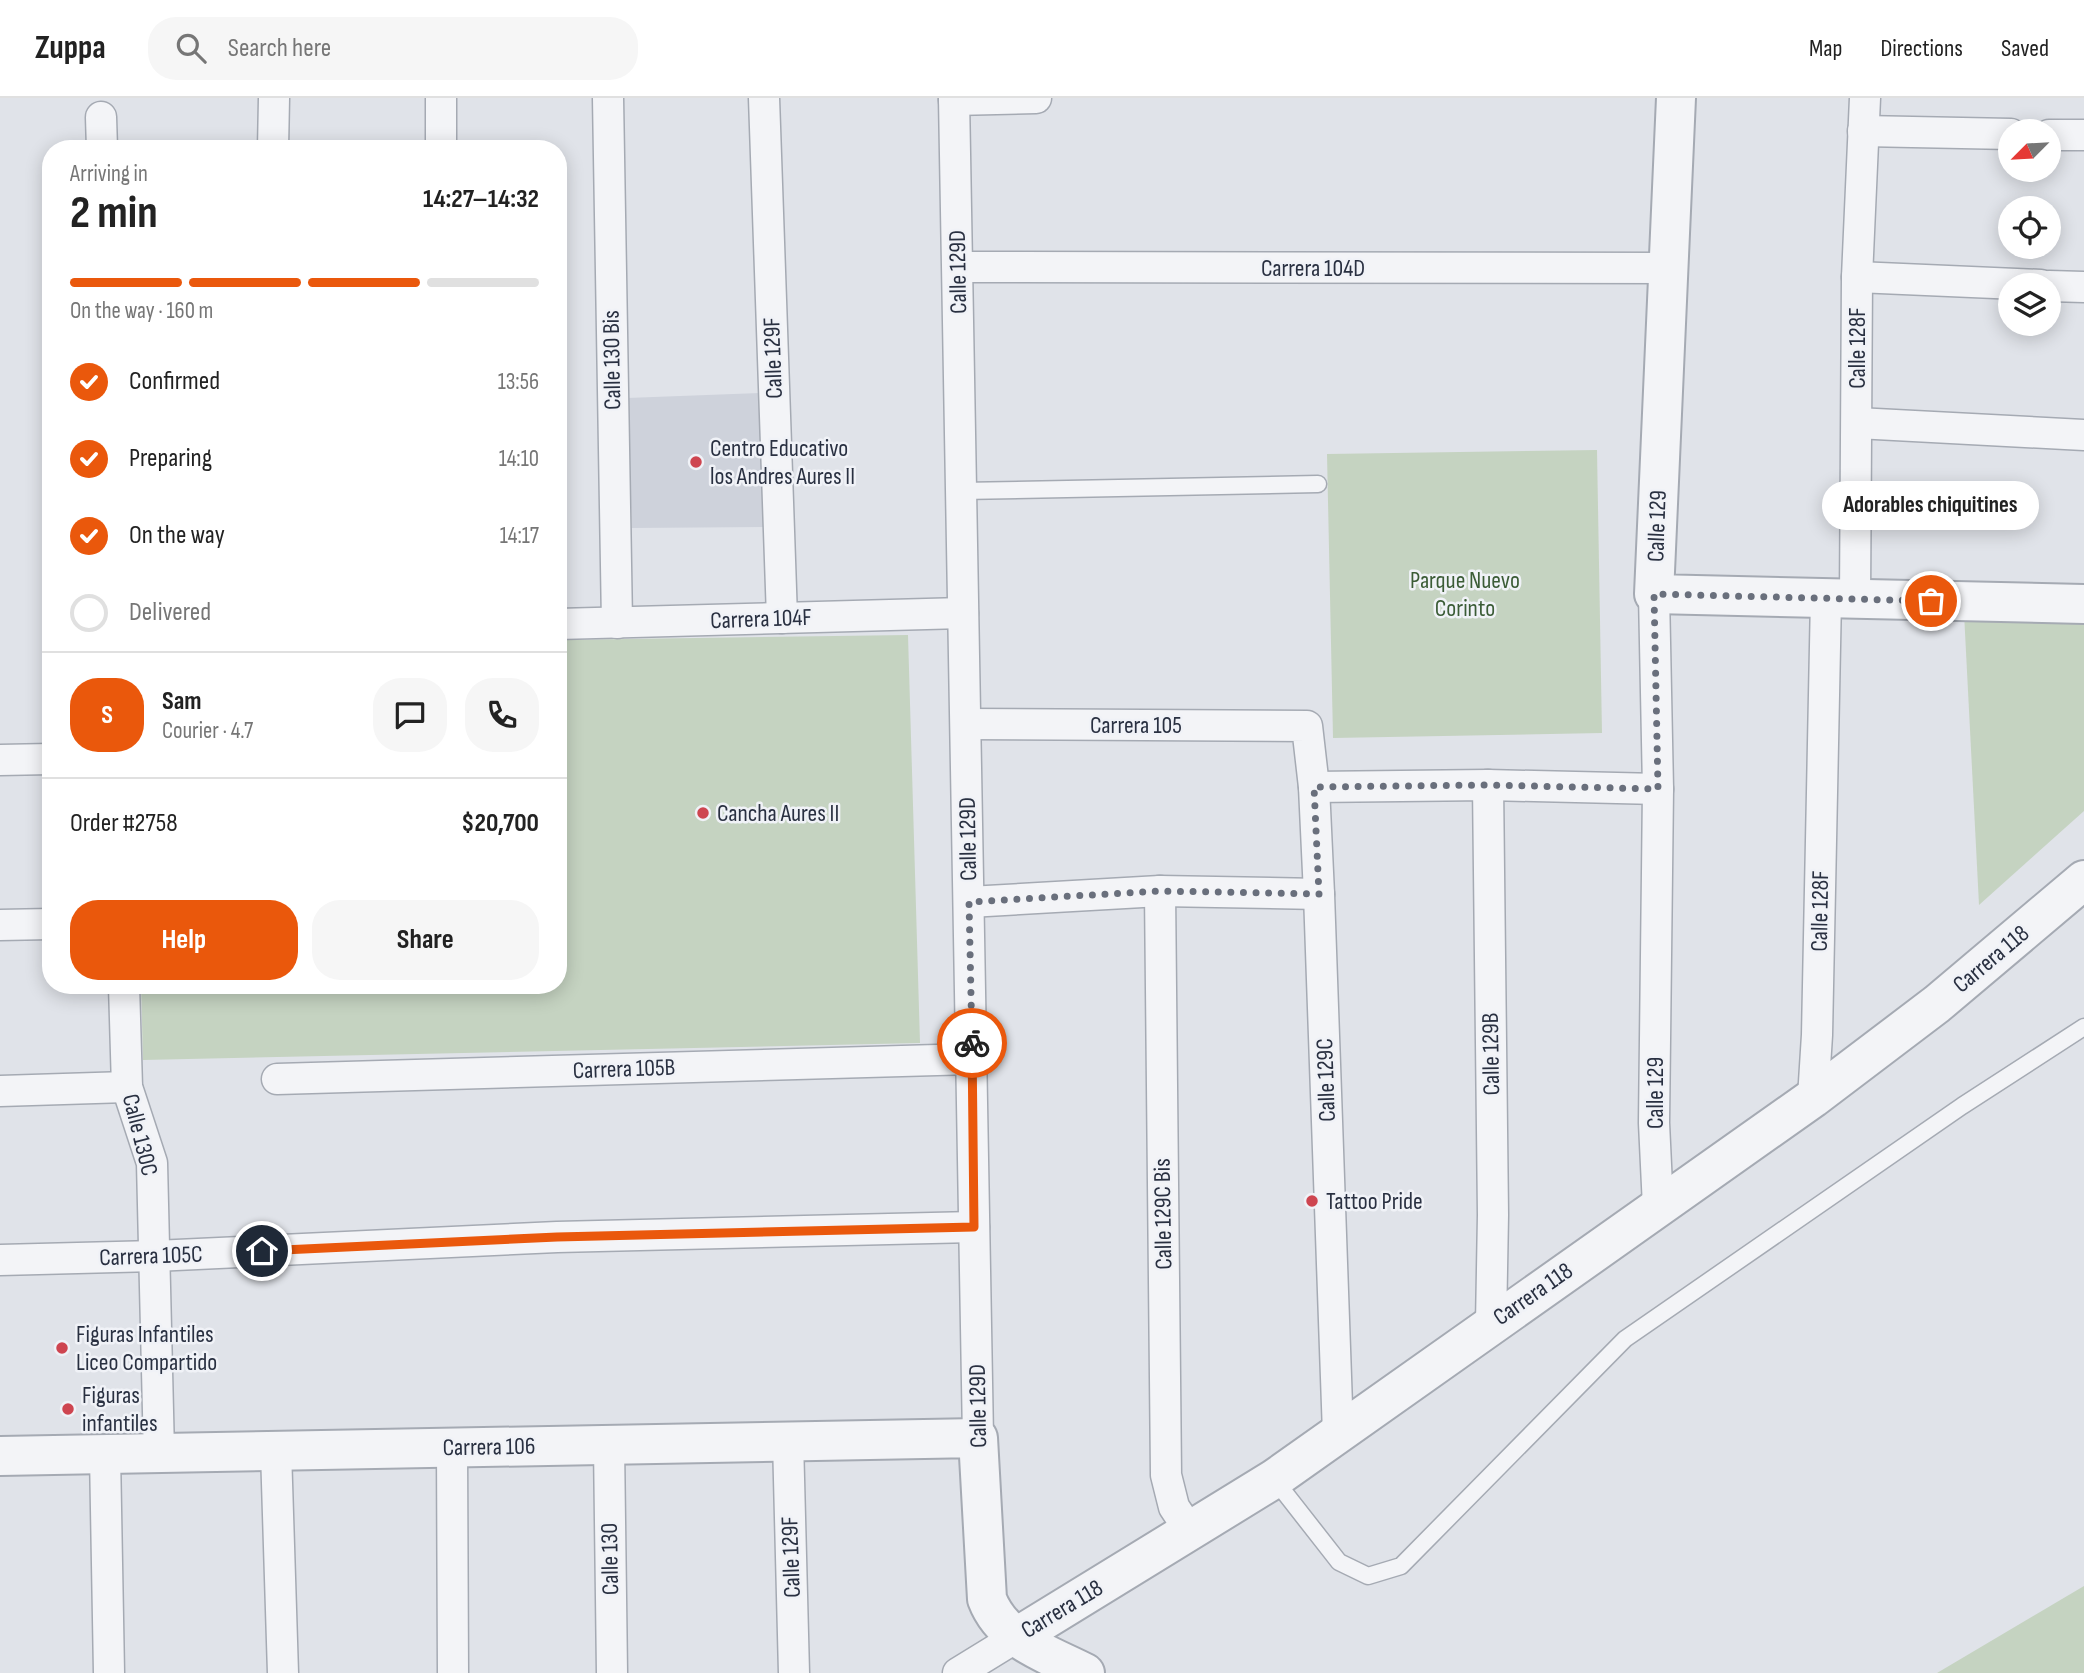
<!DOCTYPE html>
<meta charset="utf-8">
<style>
:root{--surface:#fff;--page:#f6f6f6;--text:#222;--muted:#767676;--line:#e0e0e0;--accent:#ea580c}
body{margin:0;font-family:"Sofia Sans Condensed",sans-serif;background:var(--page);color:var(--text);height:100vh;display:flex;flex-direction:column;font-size:26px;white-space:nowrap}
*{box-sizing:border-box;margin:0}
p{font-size:23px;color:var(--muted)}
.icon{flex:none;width:38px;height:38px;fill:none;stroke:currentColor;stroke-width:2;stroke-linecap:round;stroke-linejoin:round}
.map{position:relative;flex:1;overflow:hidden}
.side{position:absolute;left:42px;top:42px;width:525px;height:854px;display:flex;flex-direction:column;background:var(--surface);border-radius:28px;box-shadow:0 4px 18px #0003}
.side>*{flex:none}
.needle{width:46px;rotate:246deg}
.tools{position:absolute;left:1998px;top:21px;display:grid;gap:14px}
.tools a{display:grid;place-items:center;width:63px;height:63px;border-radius:50%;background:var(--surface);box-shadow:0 4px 18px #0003;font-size:35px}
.pin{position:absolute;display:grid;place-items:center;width:60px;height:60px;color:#fff;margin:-30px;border:4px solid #fff;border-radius:50%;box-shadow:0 2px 7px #0007}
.courier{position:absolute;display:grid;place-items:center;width:70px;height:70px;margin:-35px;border:5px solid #ea580c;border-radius:50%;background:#fff;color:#222;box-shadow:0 2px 9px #0007}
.bubble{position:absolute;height:49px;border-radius:24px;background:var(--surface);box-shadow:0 4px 18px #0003;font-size:23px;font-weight:700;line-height:49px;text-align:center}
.headline em{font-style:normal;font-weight:700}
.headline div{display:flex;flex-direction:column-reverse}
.headline{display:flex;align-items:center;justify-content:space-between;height:119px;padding:0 28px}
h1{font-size:46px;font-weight:700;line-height:52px}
.bar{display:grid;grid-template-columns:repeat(4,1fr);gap:10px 7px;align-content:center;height:84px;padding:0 28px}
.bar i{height:9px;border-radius:5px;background:var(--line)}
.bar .current{background:var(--accent)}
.bar p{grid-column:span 4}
.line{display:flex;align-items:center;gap:18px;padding:0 28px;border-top:2px solid var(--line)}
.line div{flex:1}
.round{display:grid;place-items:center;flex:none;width:74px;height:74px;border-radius:28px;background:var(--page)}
ol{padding:0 28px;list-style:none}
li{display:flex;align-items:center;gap:21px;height:77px}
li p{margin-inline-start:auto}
li .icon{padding:7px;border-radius:50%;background:var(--accent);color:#fff;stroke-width:4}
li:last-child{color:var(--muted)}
li i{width:38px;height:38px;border:4px solid var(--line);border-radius:50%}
.action{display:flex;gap:14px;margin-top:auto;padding:14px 28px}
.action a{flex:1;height:80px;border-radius:28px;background:var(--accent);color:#fff;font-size:28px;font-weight:700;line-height:80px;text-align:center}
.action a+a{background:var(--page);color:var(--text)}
header{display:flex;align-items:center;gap:42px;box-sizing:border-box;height:98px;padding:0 35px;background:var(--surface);border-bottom:2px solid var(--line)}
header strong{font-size:33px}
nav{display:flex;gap:38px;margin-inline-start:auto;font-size:24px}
.search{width:490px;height:63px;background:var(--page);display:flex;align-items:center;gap:18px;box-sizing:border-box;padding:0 24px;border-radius:28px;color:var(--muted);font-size:26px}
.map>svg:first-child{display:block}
.built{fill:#ced2db}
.green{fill:#c5d3c1}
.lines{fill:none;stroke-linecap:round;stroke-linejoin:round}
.service-casing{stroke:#a5aab3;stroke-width:19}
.minor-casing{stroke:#a5aab3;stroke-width:33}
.tertiary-casing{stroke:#a5aab3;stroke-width:42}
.service{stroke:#f3f4f7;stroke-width:16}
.minor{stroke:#f3f4f7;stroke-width:30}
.tertiary{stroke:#f3f4f7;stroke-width:38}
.done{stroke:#696f7c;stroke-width:7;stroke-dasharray:0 12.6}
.route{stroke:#ea580c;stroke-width:9}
.poi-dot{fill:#ce4550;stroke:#f0f2f7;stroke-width:2.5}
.labels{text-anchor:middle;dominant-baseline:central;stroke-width:5;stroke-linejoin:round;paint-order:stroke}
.street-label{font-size:24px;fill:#293041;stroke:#f0f2f7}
.poi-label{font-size:24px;fill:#293041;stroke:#f0f2f7;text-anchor:start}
.park-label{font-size:24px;fill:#3b5c36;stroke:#f0f2f7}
</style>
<header>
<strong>Zuppa</strong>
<div class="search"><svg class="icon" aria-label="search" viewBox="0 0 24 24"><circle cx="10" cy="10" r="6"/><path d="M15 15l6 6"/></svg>Search here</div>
<nav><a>Map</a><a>Directions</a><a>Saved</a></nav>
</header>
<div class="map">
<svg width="2084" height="1575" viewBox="0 0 2084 1575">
<rect width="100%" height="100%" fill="#e0e3e9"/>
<path class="built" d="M760,295L766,429L632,430L627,300Z"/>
<g class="green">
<path d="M1597,352L1602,635L1333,640L1327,356Z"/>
<path d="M1964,515L2084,523V713L1979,807Z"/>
<path d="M908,537L920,945L143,962L141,887H558V542Z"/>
<path d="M2084,1488V1575H1937Z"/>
</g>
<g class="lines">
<defs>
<g id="service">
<path d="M961,393L1318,386"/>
<path d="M1274,1381L1339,1464L1368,1478L1401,1468L1625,1241L1962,1008L2084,929"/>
</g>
<g id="minor">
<path d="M441,0V51"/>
<path d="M608,0L617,525"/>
<path d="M764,0L782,520"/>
<path d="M954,0L978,1340"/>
<path d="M954,2L1036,0"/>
<path d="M101,19L102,51"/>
<path d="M1863,33L2011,36"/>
<path d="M2049,37H2084"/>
<path d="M273,51L274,0"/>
<path d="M958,169L1669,170"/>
<path d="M1857,179L2041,187"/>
<path d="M2049,188L2084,189"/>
<path d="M1857,325L2084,337"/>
<path d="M1654,496L1658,691L1654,1025L1658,1109"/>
<path d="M1855,501L1857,179L1865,0"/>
<path d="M558,526L963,515"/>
<path d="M966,626L1307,628L1314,689L1319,796L1338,1336"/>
<path d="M0,662L51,661"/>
<path d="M1488,687L1493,1117L1491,1226"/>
<path d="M1314,689L1488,687L1658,691"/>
<path d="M1160,793L1166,1377L1174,1409L1190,1433"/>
<path d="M969,804L1160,793L1319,796"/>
<path d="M0,827L51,826"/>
<path d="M124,887L127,989L152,1065L159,1355"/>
<path d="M277,981L972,961"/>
<path d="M0,993L127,989"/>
<path d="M1813,1000L1817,937L1826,500"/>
<path d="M0,1162L155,1158L557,1139L974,1129"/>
<path d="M788,1342L794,1575"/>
<path d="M609,1347L612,1575"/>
<path d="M452,1350L453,1575"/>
<path d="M276,1353L283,1575"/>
<path d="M105,1356L109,1575"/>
<path d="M958,1575L1015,1540"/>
</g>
<g id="tertiary">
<path d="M1676,0L1654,496L2084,506"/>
<path d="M0,1358L978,1340L987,1501C1003,1543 1048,1556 1085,1575"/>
<path d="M1015,1540L1274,1381L1813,1000L1937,906L2084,782"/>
</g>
</defs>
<use href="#service" class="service-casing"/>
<use href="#minor" class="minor-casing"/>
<use href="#tertiary" class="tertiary-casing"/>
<use href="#service" class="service"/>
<use href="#minor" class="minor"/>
<use href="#tertiary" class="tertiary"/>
</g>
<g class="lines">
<path class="done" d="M972,945L969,804L1160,793L1319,796L1314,689L1488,687L1658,691L1654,496L1931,503"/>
<path class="route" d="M262,1153L557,1139L974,1129L972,945"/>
</g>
<g class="poi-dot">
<circle cx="696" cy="364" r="7"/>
<circle cx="703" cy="715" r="7"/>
<circle cx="1312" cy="1103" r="7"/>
<circle cx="62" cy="1250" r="7"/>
<circle cx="68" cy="1311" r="7"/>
</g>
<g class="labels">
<g class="street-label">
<text x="1313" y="170">Carrera 104D</text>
<text transform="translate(958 174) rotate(-91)">Calle 129D</text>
<text transform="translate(1857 250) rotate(-90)">Calle 128F</text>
<text transform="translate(773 260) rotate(-92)">Calle 129F</text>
<text transform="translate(612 262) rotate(-91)">Calle 130 Bis</text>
<text transform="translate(1657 428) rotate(-88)">Calle 129</text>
<text transform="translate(761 521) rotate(-2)">Carrera 104F</text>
<text x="1136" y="627">Carrera 105</text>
<text transform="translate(968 741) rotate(-91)">Calle 129D</text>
<text transform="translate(1820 813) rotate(-89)">Calle 128F</text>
<text transform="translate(1991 861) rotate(-40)">Carrera 118</text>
<text transform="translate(1491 956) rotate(-91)">Calle 129B</text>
<text transform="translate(624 971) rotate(-2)">Carrera 105B</text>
<text transform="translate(1326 982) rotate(-92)">Calle 129C</text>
<text transform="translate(1655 995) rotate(-90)">Calle 129</text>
<text transform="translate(140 1037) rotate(76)">Calle 130C</text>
<text transform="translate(1163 1116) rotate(-91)">Calle 129C Bis</text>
<text transform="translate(151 1158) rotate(-2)">Carrera 105C</text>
<text transform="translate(1533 1196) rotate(-35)">Carrera 118</text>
<text transform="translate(978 1308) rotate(-91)">Calle 129D</text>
<text transform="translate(489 1349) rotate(-1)">Carrera 106</text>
<text transform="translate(791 1459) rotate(-92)">Calle 129F</text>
<text transform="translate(610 1461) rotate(-91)">Calle 130</text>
<text transform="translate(1062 1511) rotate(-31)">Carrera 118</text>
</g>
<g class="poi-label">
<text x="710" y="350">Centro Educativo<tspan x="710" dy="28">los Andres Aures II</tspan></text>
<text x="717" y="715">Cancha Aures II</text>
<text x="1326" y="1103">Tattoo Pride</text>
<text x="76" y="1236">Figuras Infantiles<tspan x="76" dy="28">Liceo Compartido</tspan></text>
<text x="82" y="1297">Figuras<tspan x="82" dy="28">infantiles</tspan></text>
</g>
<g class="park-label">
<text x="1465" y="482">Parque Nuevo<tspan x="1465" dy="28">Corinto</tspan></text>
</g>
</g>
</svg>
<div class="tools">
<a><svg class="needle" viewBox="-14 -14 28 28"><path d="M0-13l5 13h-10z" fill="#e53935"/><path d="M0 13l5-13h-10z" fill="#767676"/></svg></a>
<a><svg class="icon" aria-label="locate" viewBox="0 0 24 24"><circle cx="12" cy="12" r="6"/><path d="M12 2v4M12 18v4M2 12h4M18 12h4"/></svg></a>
<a><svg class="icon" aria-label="layers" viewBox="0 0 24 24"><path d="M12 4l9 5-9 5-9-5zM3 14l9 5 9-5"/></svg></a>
</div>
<div class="pin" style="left:1931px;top:503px;background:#ea580c"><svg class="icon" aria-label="bag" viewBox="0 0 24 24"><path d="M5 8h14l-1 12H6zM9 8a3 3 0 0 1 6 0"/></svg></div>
<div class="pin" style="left:262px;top:1153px;background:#1f2937"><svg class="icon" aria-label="home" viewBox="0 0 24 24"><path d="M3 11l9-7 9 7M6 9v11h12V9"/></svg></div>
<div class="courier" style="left:972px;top:945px"><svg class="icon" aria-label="bike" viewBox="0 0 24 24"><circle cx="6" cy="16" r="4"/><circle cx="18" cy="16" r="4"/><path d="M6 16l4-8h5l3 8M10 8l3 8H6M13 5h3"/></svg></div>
<div class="bubble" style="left:1822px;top:383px;width:217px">Adorables chiquitines</div>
<section class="side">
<div class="headline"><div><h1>2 min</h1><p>Arriving in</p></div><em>14:27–14:32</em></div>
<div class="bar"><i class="current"></i><i class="current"></i><i class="current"></i><i></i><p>On the way · 160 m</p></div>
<ol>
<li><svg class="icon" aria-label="check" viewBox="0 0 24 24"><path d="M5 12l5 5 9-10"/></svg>Confirmed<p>13:56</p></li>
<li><svg class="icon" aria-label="check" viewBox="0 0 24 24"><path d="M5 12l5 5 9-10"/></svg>Preparing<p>14:10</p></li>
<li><svg class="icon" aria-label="check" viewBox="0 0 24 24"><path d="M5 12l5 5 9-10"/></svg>On the way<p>14:17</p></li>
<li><i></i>Delivered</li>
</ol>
<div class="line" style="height:126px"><b class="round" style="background:var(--accent);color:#fff">S</b><div><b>Sam</b><p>Courier · 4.7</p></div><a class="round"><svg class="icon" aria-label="chat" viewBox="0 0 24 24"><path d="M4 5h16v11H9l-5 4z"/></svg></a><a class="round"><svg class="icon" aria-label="phone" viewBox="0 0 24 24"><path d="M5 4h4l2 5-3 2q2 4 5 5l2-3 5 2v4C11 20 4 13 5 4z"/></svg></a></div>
<div class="line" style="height:91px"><div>Order #2758</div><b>$20,700</b></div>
<div class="action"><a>Help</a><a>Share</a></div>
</section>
</div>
